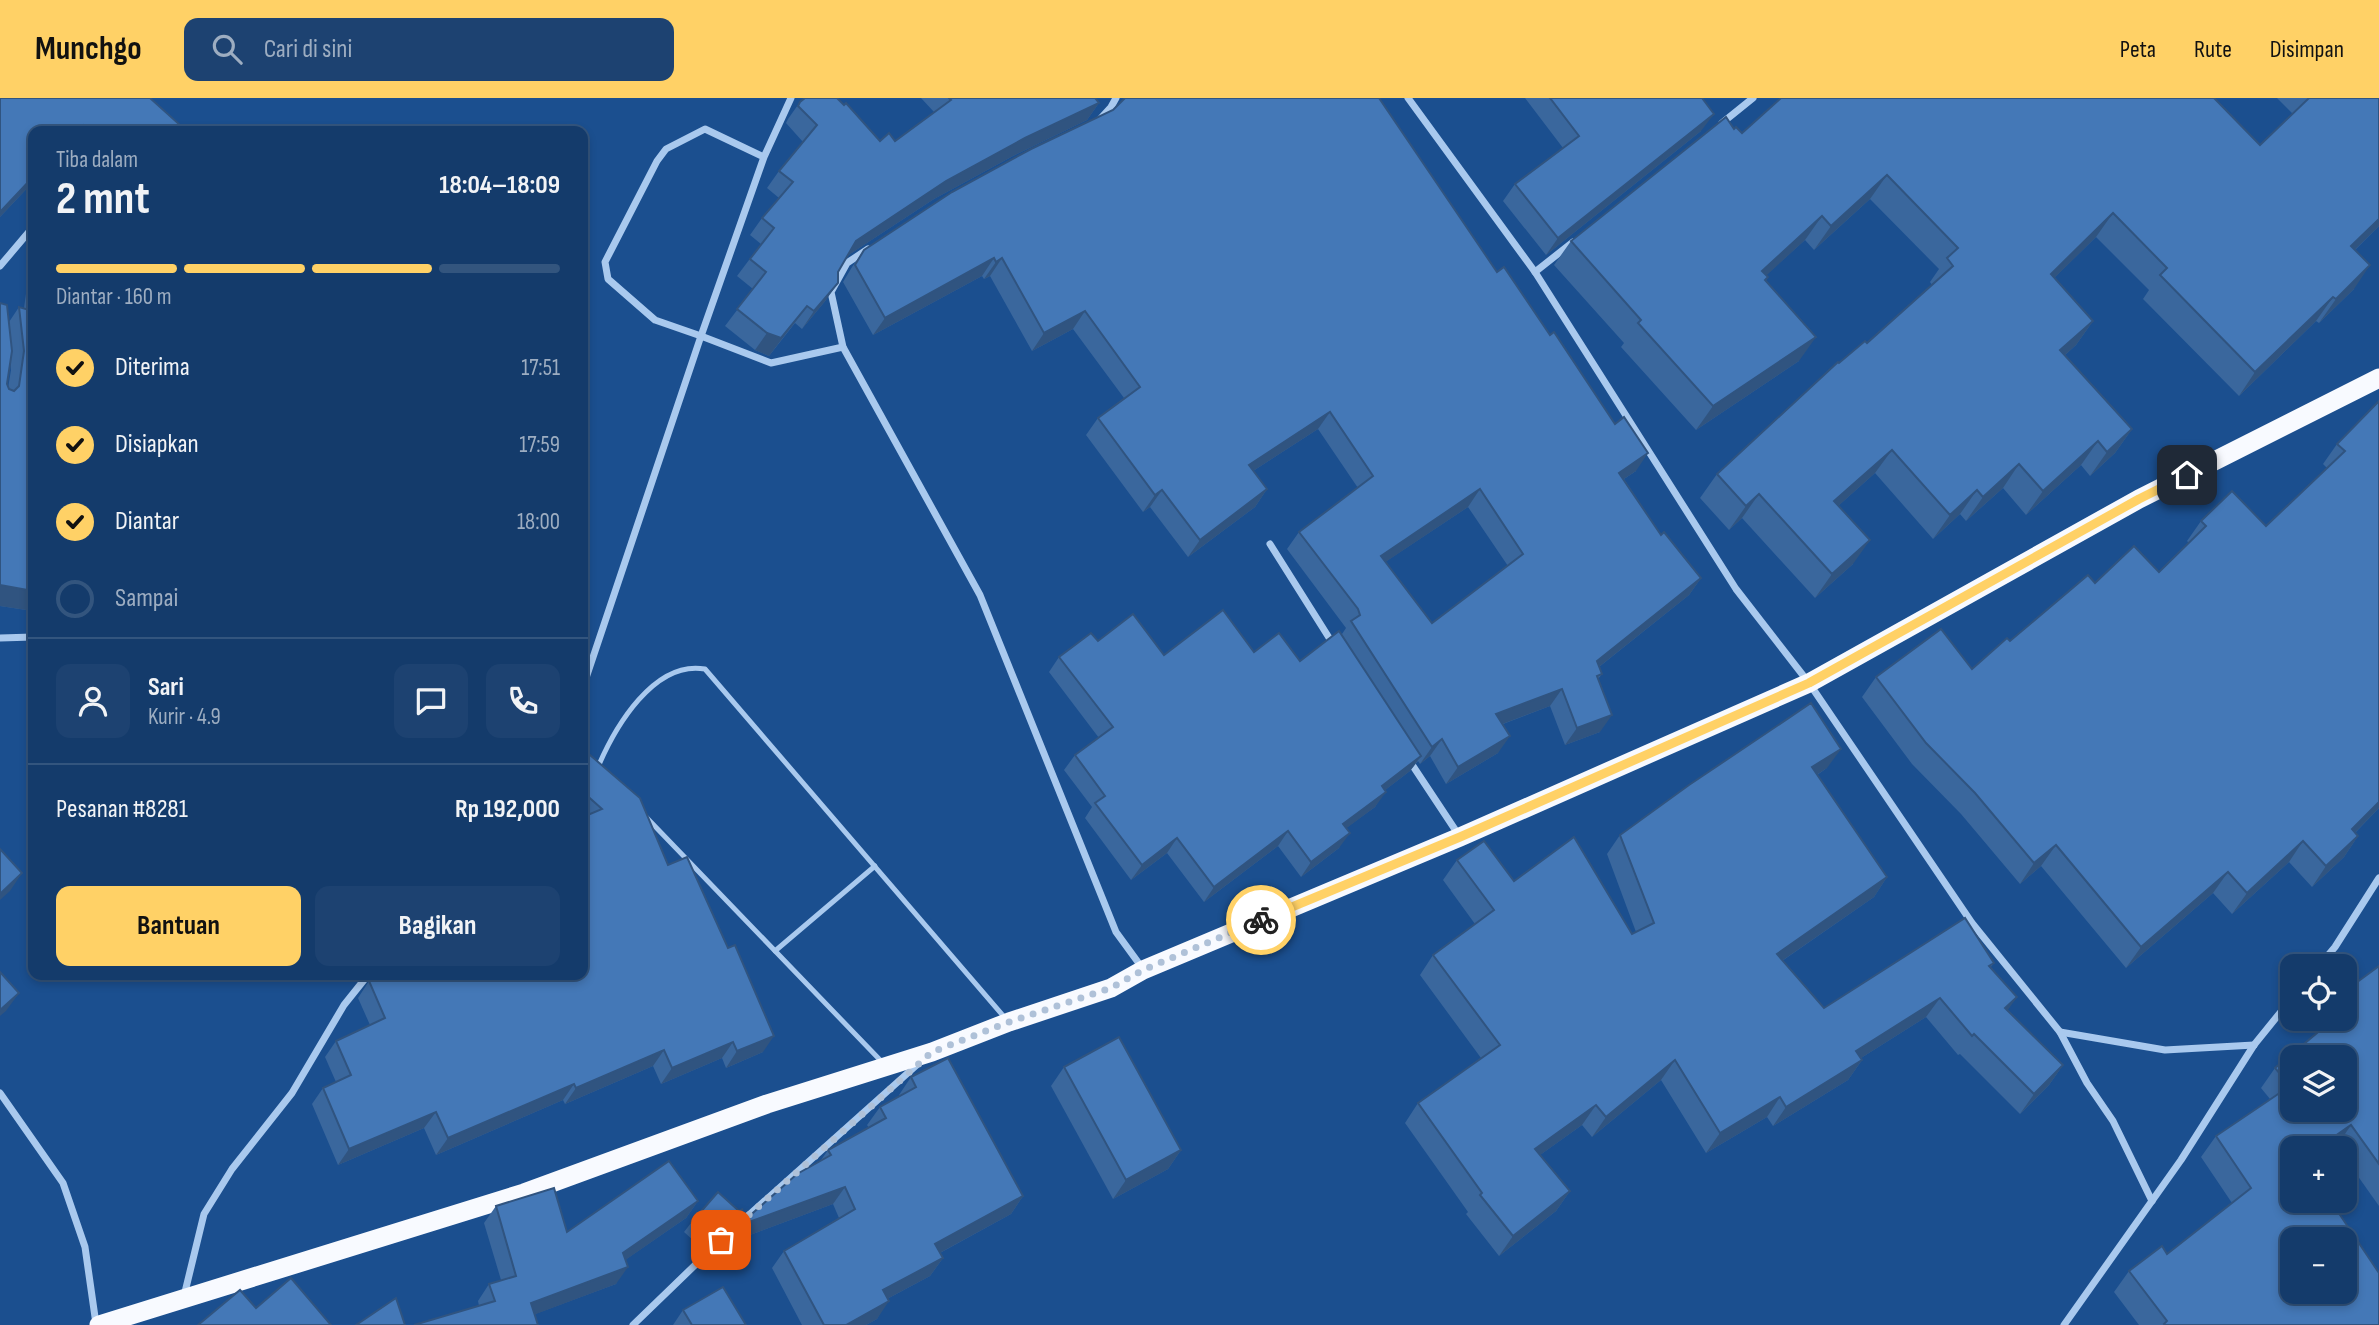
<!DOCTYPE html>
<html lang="id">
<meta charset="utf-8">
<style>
:root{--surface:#143b6b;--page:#1d4271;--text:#f1f3f6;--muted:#9dadc1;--line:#33557e;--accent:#ffd166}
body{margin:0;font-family:"Sofia Sans Condensed",sans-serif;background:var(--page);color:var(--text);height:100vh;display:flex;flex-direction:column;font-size:26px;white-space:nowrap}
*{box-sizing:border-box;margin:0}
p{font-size:23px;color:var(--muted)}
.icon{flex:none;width:38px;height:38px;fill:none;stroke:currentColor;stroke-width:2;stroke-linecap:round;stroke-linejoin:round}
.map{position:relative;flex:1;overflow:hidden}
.sheet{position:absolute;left:28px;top:28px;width:560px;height:854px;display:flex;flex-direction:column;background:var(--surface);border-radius:14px;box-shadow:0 4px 10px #0003,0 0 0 2px var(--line)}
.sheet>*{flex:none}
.buttons{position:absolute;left:2280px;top:856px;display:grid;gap:14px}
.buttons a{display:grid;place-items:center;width:77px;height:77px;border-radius:14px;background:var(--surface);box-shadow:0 4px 10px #0003,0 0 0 2px var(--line);font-size:35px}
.pin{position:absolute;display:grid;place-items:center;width:60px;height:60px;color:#fff;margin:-30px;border-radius:14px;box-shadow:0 4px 10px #0006}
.courier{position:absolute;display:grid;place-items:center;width:70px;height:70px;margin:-35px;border:5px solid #ffd166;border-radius:50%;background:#fff;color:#222;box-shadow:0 2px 9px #0007}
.head em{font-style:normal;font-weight:700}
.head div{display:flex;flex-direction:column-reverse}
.head{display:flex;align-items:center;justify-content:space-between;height:119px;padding:0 28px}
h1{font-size:46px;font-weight:700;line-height:52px}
.bar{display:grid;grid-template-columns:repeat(4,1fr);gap:10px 7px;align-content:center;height:84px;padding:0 28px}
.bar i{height:9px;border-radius:5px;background:var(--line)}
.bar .on{background:var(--accent)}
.bar p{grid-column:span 4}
.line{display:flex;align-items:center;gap:18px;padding:0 28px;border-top:2px solid var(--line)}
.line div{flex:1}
.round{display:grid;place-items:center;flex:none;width:74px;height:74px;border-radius:14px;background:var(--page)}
ol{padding:0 28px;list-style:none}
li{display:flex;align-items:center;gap:21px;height:77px}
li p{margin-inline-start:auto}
li .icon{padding:7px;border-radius:50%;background:var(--accent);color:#111;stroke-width:4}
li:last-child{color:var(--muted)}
li i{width:38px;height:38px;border:4px solid var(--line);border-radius:50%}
.action{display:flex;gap:14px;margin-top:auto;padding:14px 28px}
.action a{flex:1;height:80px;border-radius:14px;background:var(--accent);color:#111;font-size:28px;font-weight:700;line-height:80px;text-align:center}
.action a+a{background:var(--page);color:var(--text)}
header{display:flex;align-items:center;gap:42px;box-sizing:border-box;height:98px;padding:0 35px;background:var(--accent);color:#111}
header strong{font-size:33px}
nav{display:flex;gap:38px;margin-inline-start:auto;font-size:24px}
.search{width:490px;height:63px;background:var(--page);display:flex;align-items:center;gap:18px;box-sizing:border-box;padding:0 24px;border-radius:14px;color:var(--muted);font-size:26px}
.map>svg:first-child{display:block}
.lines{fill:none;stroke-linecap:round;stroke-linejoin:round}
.service{stroke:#a9c9ee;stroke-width:5}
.minor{stroke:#a9c9ee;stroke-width:7}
.trunk{stroke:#f8faff;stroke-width:19}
.wall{fill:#3a679d;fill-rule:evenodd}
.shaded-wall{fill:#305480}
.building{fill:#4478b7;stroke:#305480;stroke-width:2;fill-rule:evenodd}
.done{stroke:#afc1d8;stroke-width:7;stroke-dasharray:0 12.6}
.route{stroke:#ffd166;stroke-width:9}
</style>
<header>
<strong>Munchgo</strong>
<div class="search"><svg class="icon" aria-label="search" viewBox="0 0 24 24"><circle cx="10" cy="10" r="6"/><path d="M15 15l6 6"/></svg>Cari di sini</div>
<nav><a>Peta</a><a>Rute</a><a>Disimpan</a></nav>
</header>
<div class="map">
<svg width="2379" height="1227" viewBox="0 0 2379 1227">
<rect width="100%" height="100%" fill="#1b4f8f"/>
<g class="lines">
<g class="service">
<path d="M600,671L598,669C615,629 654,562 705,571L1005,920"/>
<path d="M646,719L882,964"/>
<path d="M775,853L875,768"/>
</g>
<g class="minor">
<path d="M1408,0L1535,174L1736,491L1809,585L1972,825L2060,934L2165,952L2254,947"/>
<path d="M1100,21L1111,9L1116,0"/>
<path d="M1722,25L1753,0"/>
<path d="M764,59L705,31L666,51L657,63L605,164L608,181L655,222L701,238L764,59L791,0"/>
<path d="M868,151L847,165L831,194L843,249L980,497L1116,834L1143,871"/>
<path d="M0,168L33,129"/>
<path d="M1535,174L1573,144"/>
<path d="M1270,446L1333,546"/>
<path d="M0,540L33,539"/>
<path d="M583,589L701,238L771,265L843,249"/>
<path d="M1409,662L1458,736"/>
<path d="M2319,868L2335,849L2379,780"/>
<path d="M2060,934L2087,985L2113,1023L2152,1103"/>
<path d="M0,995L63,1085L85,1149L96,1226"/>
<path d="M184,1198L204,1116L232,1071L292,995L344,907L368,877"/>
<path d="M633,1227L721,1142L919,965"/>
<path d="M2064,1227L2181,1062L2254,947L2292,900"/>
</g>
<path class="trunk" d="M99,1227L524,1095L767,1006L932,954L1009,924L1111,890L1143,872L1460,739L1809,585L2139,401L2379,280"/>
</g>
<g class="wall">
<path d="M0,0L176,32L178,33H33V84L0,119Z"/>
<path d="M921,0H1095L1099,5L1087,22L1013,58L934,101L847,158L838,174L826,202L802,231L795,225L769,258L755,252L725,228L753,191L737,178L761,146L750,137L762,120L779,100L767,90L779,73L803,44L786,25L788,21L800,4L844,7L880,43H895L934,14Z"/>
<path d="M1525,0H1702L1701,33L1546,157L1503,103L1515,86L1563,50Z"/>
<path d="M2277,0H2379V128L2355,152L2354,191L2319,225L2316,223L2239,298L2143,201L2149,192L2096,139L2054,180L2093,223L2076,247L2065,257L2132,331L2115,355L2090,378L2081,367L2026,417L2003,390L1966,423L1960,416L1933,441L1875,375L1838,408L1853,466L1815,500L1742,420L1729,432L1700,400L1717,376L1839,265L1867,245L1932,187L1930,184L1939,171L1870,101L1814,152L1805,142L1766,177L1768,179L1766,183L1799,263L1696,332L1621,249L1624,245L1554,167L1571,143L1734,31L1742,35L2260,47L2293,16Z"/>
<path d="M1113,12L1497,174L1636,373L1624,381L1661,437L1701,480L1689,497L1599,569L1602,576L1598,581L1600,634L1565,647L1550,608L1503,626L1498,655L1446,686L1430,658L1420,666L1418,663L1410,673L1385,692L1375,709L1346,730L1339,750L1301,779L1278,748L1204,804L1167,755L1131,782L1085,720L1092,709L1064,672L1075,657L1099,640L1049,574L1059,559L1098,543L1164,557L1254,554L1300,563L1342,536L1346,530L1287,451L1299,434L1358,390L1318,331L1253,373L1267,391L1255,409L1188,459L1150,409L1143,414L1086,337L1098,320L1124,300L1073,231L1032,253L990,178L984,181L982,178L873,237L843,184L852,169L864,152ZM1468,409L1508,468L1432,525L1385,464Z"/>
<path d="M33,146V513L0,508V205L9,224L19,209L24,210ZM10,263L11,272L8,290L7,286Z"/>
<path d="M2379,303V710L2355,735L2358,738L2344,759L2312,789L2289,764L2232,816L2213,795L2126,870L2041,768L2020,786L1961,716L1912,666L1862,599L1876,579L1972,571L2010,543L2095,485L2159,474L2189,445L2187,443L2201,423L2266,428L2327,370L2323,366L2337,346Z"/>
<path d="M583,651L668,767L763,954L726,970L722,960L661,986L653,968L565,1006L563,1002L436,1057L424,1030L338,1067L312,1006L323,990L336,984L325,959L336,943L370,927L358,900L369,883L583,877Z"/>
<path d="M1827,670L1817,677L1887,779L1874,799L1782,863L1824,910L1994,865L1990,870L2008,912L2063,967L2049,987L2020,1016L1960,956L1958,957L1926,919L1861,960L1862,962L1848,982L1773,1028L1767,1019L1706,1055L1661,982L1592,1039L1582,1027L1540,1057L1570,1093L1556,1113L1499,1158L1466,1116L1468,1114L1405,1025L1418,1005L1481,960L1420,877L1433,857L1475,826L1443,782L1457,762L1514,783L1632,836L1636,834L1607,756L1620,737Z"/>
<path d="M2379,868V1108L2345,1060V1050H2338L2337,1048L2292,1050L2379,1227H2139L2114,1194L2129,1173L2167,1156L2232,1105L2201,1059L2216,1038L2270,1001L2261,990L2275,970L2319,933L2314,925L2317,920H2345Z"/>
<path d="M1064,969L1181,1052L1168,1071L1113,1101L1051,988Z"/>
<path d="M911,979L1023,1098L1011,1116L940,1155L943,1160L930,1178L887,1201L877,1221L866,1227H802L772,1170L784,1153L839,1120L833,1106L726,1146L821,1062L828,1052L869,1030L867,1027L880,1009L899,998V997Z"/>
<path d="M698,1103L686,1120L625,1162L616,1186L535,1216L479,1208L478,1203L489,1186L501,1182L484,1125L496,1108L567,1134Z"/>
<path d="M743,1111L736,1120L703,1151L684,1134L691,1125L739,1113Z"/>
<path d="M683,1212L746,1227H673Z"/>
</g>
<g class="shaded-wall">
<path d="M1099,5L1087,22L1013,58L934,101L844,160L856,143L946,83L1025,40Z"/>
<path d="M1714,16L1701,33L1546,157L1558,140Z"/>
<path d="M1887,77L1870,101L1814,152L1831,128Z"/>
<path d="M33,79V84L0,119V114Z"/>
<path d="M2113,115L2096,139L2034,200L2051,176Z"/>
<path d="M1822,118L1805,142L1745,197L1762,173Z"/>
<path d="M2379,121V128L2334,172L2351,148Z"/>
<path d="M994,160L982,178L873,237L885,220Z"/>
<path d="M1002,160L990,178L984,181L996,164Z"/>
<path d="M2370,167L2354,191L2319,225L2336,201Z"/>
<path d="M838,185L826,202L802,231L814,213Z"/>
<path d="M2333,199L2316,223L2239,298L2255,274Z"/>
<path d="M807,208L769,258L755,252L767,235Z"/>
<path d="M1085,213L1073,231L1032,253L1044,235Z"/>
<path d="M2093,223L2076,247L2044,276L2060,252Z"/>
<path d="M1816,239L1799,263L1696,332L1713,308Z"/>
<path d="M1330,314L1318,331L1236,384L1249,367Z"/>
<path d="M2132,331L2115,355L2090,378L2107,354Z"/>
<path d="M2098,343L2081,367L2026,417L2043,393Z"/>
<path d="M1892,352L1875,375L1817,427L1834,403Z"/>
<path d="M1648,355L1636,373L1607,392L1619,375Z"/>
<path d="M2019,366L2003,390L1966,423L1983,399Z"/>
<path d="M1267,391L1255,409L1188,459L1200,442Z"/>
<path d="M1480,391L1468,409L1369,475L1381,458Z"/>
<path d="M1162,392L1150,409L1143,414L1155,397Z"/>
<path d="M1977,392L1960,416L1933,441L1950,417Z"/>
<path d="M1759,396L1742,420L1729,432L1746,408Z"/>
<path d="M1870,442L1853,466L1815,500L1832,476Z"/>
<path d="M1701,480L1689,497L1585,580L1597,563Z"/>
<path d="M0,487L33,493V513L0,508Z"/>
<path d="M1562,591L1550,608L1484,633L1496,616Z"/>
<path d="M1612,617L1600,634L1565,647L1577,630Z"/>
<path d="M1510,638L1498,655L1446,686L1458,669Z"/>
<path d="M1442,641L1430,658L1420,666L1432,649Z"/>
<path d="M1841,651L1827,670L1798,689L1812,669Z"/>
<path d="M1421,658L1410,673L1371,703L1382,688Z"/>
<path d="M1386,694L1375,709L1332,741L1343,726Z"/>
<path d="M2379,704V710L2377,712L2338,752L2352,731Z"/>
<path d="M1288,733L1278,748L1204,804L1214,789Z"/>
<path d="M1350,735L1339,750L1301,779L1311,764Z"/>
<path d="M2358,738L2344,759L2312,789L2326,768Z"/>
<path d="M1177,740L1167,755L1131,782L1142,767Z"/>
<path d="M2303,743L2289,764L2232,816L2247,795Z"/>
<path d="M2056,747L2041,768L2020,786L2034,765Z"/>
<path d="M2228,774L2213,795L2126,870L2141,849Z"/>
<path d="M22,775L10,793L0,802V796Z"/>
<path d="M1887,779L1874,799L1763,876L1777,856Z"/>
<path d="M19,895L6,913L0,918V912Z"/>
<path d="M2017,899L2003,919L2005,910Z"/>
<path d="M1940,900L1926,919L1842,972L1856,953Z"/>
<path d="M774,938L763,954L726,970L737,953Z"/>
<path d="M733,944L722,960L661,986L672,970Z"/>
<path d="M664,952L653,968L565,1006L576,990Z"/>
<path d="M1675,962L1661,982L1592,1039L1606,1019Z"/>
<path d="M1862,962L1848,982L1773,1028L1786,1009Z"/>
<path d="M2063,967L2049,987L2020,1016L2034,996Z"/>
<path d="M574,986L563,1002L436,1057L448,1040Z"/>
<path d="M1780,999L1767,1019L1706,1055L1720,1035Z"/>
<path d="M1596,1007L1582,1027L1522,1070L1535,1051Z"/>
<path d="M436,1014L424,1030L338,1067L349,1051Z"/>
<path d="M2351,1027L2337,1048L2333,1050H2318Z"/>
<path d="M1181,1052L1168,1071L1113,1101L1126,1082Z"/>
<path d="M845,1089L833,1106L726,1146L738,1128Z"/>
<path d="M1570,1093L1556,1113L1499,1158L1513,1138Z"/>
<path d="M1023,1098L1011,1116L923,1164L935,1146Z"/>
<path d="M698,1103L686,1120L611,1172L623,1155Z"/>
<path d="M743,1111L736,1120L703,1151L709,1142Z"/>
<path d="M943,1160L930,1178L870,1210L883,1192Z"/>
<path d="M628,1169L616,1186L520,1222L531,1205Z"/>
<path d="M889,1203L877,1221L866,1227H846Z"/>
</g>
<g class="building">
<path d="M0,0H150L180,27L176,32L178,33H91L84,27L78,33H33V79L0,114Z"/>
<path d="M805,0H837L844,7L846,5L880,43L889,35L895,43L951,2L949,0H1095L1099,5L1025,40L946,83L856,143L838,174V185L814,213L807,208L781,240L767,235L737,211L766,174L750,161L774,130L762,120L793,84L779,73L817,27L798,8L800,4Z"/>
<path d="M1125,0H1379L1497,174L1504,169L1550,237L1554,234L1615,326L1624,319L1648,355L1619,375L1661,437L1664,434L1701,480L1597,563L1602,576L1597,578L1612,617L1577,630L1562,591L1496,616L1510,638L1458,669L1442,641L1432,649L1351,523L1360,517L1358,511L1299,434L1373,378L1330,314L1249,367L1267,391L1200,442L1162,392L1155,397L1098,320L1140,289L1085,213L1044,235L1002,160L996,164L994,160L885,220L855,167L864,152L952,94L1031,51L1113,12ZM1480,391L1523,456L1432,525L1381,458Z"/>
<path d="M1550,0H1702L1714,16L1558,140L1515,86L1579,38Z"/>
<path d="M1781,0H2214L2260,47L2309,0H2379V121L2351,148L2370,167L2336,201L2333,199L2255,274L2160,177L2167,170L2113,115L2051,176L2093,223L2060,252L2132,331L2107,354L2098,343L2043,393L2019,366L1983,399L1977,392L1950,417L1892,352L1834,403L1870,442L1832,476L1759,396L1746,408L1717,376L1838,264L1839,265L1865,243L1867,245L1953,168L1947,160L1958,150L1887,77L1831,128L1822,118L1762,173L1768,179L1765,182L1816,239L1713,308L1638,225L1641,222L1571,143L1726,19L1734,31L1736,29L1742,35Z"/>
<path d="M0,205L7,207L12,253L7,286L9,291L14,293L19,288L24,253L19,209L33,213V493L0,487Z"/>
<path d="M2379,303V704L2352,731L2358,738L2326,768L2303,743L2247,795L2228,774L2141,849L2056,747L2034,765L1975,695L1926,645L1876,579L1941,531L1972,571L2007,540L2010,543L2088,477L2095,485L2134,448L2159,474L2206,428L2201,423L2232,393L2266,428L2345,353L2337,346Z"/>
<path d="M1223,512L1254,554L1279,535L1300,563L1339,533L1421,658L1382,688L1386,694L1343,726L1350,735L1311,764L1288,733L1214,789L1177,740L1142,767L1095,705L1105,698L1075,657L1113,629L1059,559L1091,535L1098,543L1133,516L1164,557Z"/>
<path d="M1811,605L1841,651L1812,669L1887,779L1777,856L1824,910L1965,820L1994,865L1989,868L2017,899L2005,910L2063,967L2034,996L1974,936L1972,938L1940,900L1856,953L1862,962L1786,1009L1780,999L1720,1035L1675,962L1606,1019L1596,1007L1535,1051L1570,1093L1513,1138L1480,1097L1482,1095L1418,1005L1500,947L1433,857L1494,812L1457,762L1484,743L1514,783L1574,739L1632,836L1654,825L1620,737L1689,687Z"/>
<path d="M583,651L640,700L668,767L687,759L728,850L735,847L774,938L737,953L733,944L672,970L664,952L576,990L574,986L448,1040L436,1014L349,1051L323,990L351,977L336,943L385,920L369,883L374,877H583V719L602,711L583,694Z"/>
<path d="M0,751L22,775L0,796Z"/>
<path d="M2379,868V1066L2351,1027L2318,1050H2292V1102H2330L2379,1175V1227H2165L2164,1226L2167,1223L2129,1173L2162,1148L2167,1156L2251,1090L2216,1038L2290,988L2275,970L2335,920H2345V893ZM2292,959H2345V1012H2292ZM2292,1141H2345V1194H2292Z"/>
<path d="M0,874L19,895L0,912Z"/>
<path d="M1119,939L1181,1052L1126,1082L1064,969Z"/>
<path d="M948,960L1023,1098L935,1146L943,1160L883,1192L889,1203L846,1227H824L784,1153L855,1111L845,1089L738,1128L797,1076L831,1057L828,1052L886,1020L880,1009L916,989L911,979Z"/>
<path d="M669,1063L698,1103L623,1155L628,1169L531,1205L538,1227H414L495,1203L489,1186L516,1178L496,1108L554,1090L567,1134Z"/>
<path d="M718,1094L739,1113L743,1111L709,1142L691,1125Z"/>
<path d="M291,1180L331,1227H198L240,1192L256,1210Z"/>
<path d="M723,1189L746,1227H692L683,1212Z"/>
<path d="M396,1200L405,1227H356Z"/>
</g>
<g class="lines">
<path class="done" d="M721,1142L932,954L1009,924L1111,890L1143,872L1261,822"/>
<path class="route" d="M1261,822L1460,739L1809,585L2139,401L2187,377"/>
</g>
</svg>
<div class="buttons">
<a><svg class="icon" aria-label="locate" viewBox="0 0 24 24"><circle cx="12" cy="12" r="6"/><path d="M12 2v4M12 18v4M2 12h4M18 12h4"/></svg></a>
<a><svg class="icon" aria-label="layers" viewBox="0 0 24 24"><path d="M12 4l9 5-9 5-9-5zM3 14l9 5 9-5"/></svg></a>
<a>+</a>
<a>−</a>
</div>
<div class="pin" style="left:721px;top:1142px;background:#ea580c"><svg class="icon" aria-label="bag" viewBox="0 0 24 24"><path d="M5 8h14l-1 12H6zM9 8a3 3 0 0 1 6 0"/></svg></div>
<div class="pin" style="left:2187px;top:377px;background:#1f2937"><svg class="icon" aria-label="home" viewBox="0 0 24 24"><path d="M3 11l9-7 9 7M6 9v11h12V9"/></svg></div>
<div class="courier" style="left:1261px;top:822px"><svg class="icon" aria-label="bike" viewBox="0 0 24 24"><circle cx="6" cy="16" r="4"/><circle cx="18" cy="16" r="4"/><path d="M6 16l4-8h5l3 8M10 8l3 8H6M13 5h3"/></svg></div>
<section class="sheet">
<div class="head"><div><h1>2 mnt</h1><p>Tiba dalam</p></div><em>18:04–18:09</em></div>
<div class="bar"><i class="on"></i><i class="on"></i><i class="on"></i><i></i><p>Diantar · 160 m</p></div>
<ol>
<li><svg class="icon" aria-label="check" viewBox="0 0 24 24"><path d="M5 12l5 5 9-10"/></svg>Diterima<p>17:51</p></li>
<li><svg class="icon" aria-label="check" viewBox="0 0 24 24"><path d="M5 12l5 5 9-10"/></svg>Disiapkan<p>17:59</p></li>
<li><svg class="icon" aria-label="check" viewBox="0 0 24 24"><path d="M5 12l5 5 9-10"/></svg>Diantar<p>18:00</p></li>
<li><i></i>Sampai</li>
</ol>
<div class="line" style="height:126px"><a class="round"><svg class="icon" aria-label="person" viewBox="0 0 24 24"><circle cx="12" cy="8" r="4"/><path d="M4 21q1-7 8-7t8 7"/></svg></a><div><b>Sari</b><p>Kurir · 4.9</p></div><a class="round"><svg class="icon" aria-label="chat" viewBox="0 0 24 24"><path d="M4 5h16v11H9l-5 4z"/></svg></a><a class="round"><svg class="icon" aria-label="phone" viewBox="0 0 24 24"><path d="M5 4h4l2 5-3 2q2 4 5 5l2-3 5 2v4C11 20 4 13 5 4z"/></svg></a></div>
<div class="line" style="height:91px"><div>Pesanan #8281</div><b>Rp 192,000</b></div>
<div class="action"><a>Bantuan</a><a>Bagikan</a></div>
</section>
</div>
